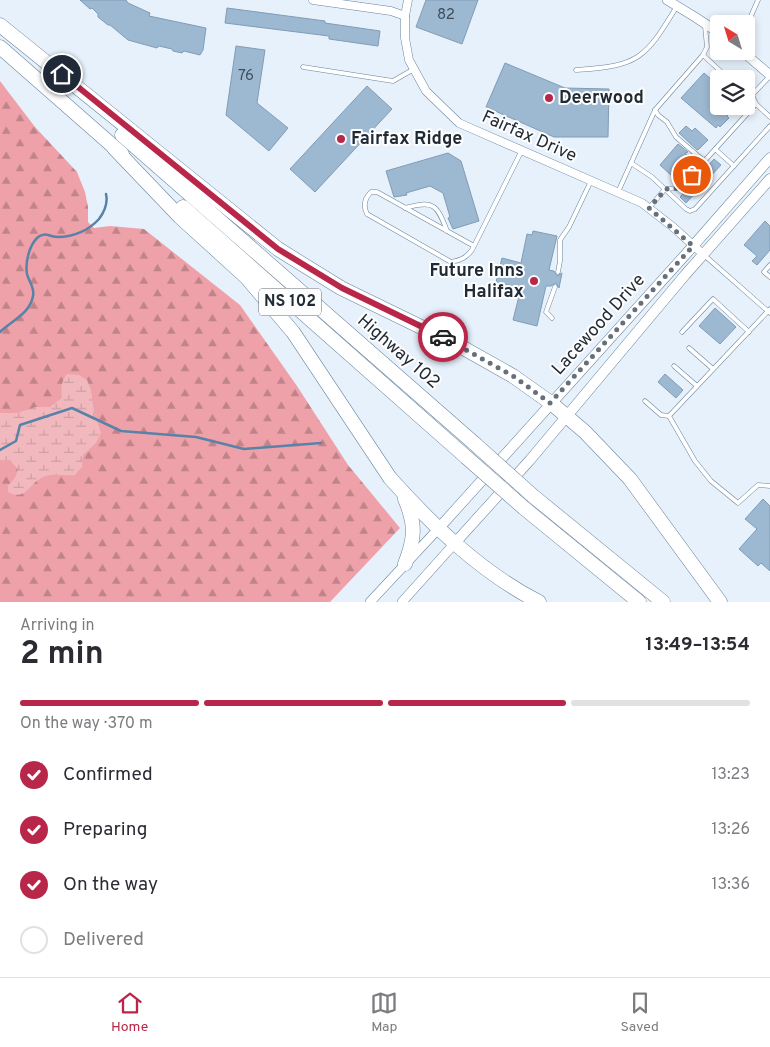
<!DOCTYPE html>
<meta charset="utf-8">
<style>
:root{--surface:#fff;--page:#f7f7f7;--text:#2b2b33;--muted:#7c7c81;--line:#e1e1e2;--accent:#b82749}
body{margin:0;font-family:Overpass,sans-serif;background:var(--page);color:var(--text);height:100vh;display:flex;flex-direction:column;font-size:19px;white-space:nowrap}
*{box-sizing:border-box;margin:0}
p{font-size:16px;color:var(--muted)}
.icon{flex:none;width:28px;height:28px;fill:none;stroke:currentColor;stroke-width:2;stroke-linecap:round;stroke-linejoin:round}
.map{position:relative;height:602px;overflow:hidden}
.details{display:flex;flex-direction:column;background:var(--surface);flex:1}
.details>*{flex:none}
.needle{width:32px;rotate:322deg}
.tools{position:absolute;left:710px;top:15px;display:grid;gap:10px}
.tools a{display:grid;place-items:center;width:45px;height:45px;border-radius:5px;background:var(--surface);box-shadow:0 2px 8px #0003;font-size:25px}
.pin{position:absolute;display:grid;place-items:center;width:42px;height:42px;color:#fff;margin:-21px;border:2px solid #fff;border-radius:50%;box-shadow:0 1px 5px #0007}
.courier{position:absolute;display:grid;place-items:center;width:50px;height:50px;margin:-25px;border:4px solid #b82749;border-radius:50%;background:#fff;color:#222;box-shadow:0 1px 6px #0007}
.head em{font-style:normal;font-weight:700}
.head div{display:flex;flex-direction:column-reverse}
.head{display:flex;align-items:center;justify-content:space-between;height:85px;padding:0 20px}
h1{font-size:32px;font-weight:700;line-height:38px}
.bar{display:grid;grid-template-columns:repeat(4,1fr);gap:8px 5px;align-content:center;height:60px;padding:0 20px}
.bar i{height:6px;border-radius:4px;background:var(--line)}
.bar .on{background:var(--accent)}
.bar p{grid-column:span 4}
ol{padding:0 20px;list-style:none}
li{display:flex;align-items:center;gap:15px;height:55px}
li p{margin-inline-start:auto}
li .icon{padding:5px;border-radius:50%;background:var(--accent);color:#fff;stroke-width:4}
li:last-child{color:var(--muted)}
li i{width:28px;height:28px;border:2px solid var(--line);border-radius:50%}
.menu{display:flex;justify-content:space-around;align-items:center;height:70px;border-top:1px solid var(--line);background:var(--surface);font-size:14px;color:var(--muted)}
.menu a{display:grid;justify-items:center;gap:2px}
.menu .on{color:var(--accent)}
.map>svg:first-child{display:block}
.forest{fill:url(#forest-firs)}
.wetland{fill:url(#wetland-marsh)}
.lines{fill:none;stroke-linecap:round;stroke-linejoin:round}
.stream{stroke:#5882a8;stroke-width:2.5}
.building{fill:#9db9d2;stroke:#819cb5}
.service-casing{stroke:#69839b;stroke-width:5}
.minor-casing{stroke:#69839b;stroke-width:9}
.tertiary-casing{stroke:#69839b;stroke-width:10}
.secondary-casing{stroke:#69839b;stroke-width:11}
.motorway-casing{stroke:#69839b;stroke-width:15}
.service{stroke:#fff;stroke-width:4}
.minor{stroke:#fff;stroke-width:8}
.tertiary{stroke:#fff;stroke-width:9}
.secondary{stroke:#fff;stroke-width:10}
.motorway{stroke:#fff;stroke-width:14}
.motorway-bridge-casing{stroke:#69839b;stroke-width:15;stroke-linecap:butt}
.motorway-bridge{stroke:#fff;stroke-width:14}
.done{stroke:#65707a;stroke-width:5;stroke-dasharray:0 9}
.route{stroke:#b82749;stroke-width:6}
.poi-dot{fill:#b82749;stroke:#fdfdfd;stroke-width:2}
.labels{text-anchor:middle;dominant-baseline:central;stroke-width:4;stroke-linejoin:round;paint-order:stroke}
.number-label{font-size:15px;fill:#3e4e5c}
.shield{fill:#fdfdfd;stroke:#626970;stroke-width:1}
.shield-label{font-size:16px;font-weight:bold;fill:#1f2a34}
.poi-label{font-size:18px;font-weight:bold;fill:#1f2a34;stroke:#fdfdfd;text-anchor:start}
.street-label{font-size:18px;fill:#1f2a34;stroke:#fdfdfd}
</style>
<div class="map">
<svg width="770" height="602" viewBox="0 0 770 602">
<defs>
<pattern id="forest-firs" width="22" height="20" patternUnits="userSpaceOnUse" patternTransform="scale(1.25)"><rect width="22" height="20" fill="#efa1a9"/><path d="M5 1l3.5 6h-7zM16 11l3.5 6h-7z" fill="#c1838a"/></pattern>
<pattern id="wetland-marsh" width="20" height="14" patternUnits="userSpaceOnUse" patternTransform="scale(1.25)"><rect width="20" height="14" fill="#f1b9be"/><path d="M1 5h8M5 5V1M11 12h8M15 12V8" fill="none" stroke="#ce9fa4"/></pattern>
</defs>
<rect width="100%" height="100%" fill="#e6f1fc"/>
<path class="forest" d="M0,81L35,127L77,172L85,192L88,207V222L94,228L110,226L144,229L240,305L297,386L348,465L400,528L330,602H0Z"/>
<path class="wetland" d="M67,374L79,375L87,380L91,390L94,413L101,433L96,443L83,455L82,467L75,475C65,476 52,473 43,477C29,483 26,502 8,492V486L15,478L18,469L10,461L0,460V413H17L36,407H50L62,398C61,388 61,382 67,374Z"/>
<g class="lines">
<g class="stream">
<path d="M0,332C11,321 30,314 33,296C35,288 29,282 27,274C25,263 29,246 37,238C44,231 50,237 58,237C74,237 89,230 99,219C105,211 108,203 106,194"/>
<path d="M0,450L16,441L20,425L72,408L121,431L196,437L244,449L321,443"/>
</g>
</g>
<g class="building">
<path d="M80,0H126L128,3L150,13L149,16L206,28L203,50L200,55L184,51L182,53L173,51L172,49L159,46L157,48L128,40L110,25H108L98,17V14L92,8L90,9Z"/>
<path d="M426,0H478L462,44L416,27Z"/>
<path d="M227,8L325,21V23L380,31L378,46L329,39V36L225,23Z"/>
<path d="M236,46L265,50L257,103L288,128L269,151L226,115Z"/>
<path d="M505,63L565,88L609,89L608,137H554L486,107Z"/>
<path d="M704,73L719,86V106H735L727,116L729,118L720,127L718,125L716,128L681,98Z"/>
<path d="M367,86L392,109L315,192L290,169Z"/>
<path d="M686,126L692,131L695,128L708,140L699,149L697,150L679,133Z"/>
<path d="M678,144L688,152L685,153L690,158L673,177L660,165Z"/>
<path d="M448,153L461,161L479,221L453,229L448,218L450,217L443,193L430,186L406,193L407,195L394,197L386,171Z"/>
<path d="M714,159L721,165L686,203L680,197Z"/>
<path d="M765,221L770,226V250L757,265L752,261L757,256L744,245Z"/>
<path d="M533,231L557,236L549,270L554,271L557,276L562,273L559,288L556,283L551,286H546L537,326L513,320L521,288L496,282L498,275H495L497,264L500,266L502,258L521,263L527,234L532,235Z"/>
<path d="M715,308L736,327L720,344L699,326Z"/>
<path d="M665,374L683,390L676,398L658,382Z"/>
<path d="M763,499L770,506V571L761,563L758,566L739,549L757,529L745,519Z"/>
</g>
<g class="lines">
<defs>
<g id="service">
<path d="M746,24L751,16L758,0"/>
<path d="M703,55L707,47L705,26"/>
<path d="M303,67L393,81L414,69"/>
<path d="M576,70C639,66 645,59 677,6"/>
<path d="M756,104L770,117"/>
<path d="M655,110L658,115L667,122L676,137L704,161"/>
<path d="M715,149L734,166"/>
<path d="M631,163L652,177L686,209L690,211L695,209L770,126"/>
<path d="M618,192L655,110L703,55L729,79"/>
<path d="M405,208C433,200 437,204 447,231"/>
<path d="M649,208L665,189L680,188L756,104L752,95L770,76"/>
<path d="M474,246L377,192H371C364,199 363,206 367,214L451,262C461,260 466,258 472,250L522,150"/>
<path d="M704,255L770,313"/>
<path d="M770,265L764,272L770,277"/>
<path d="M558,272L560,261V240L569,227L591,181"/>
<path d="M770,309L669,416L695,461L711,481L738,503L758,485L770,486"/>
<path d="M552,318L546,312L555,287"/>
<path d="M682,332L713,299L749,332"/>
<path d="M689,348L713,369"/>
<path d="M674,366L697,386"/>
<path d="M645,401L661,415L669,416"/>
</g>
<g id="minor">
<path d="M313,0L391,11L405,16"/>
<path d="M408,0L405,16V38L409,60L426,91L459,123L642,203L673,227L704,255"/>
</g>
<g id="tertiary">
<path d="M667,0L695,17L719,33"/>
<path d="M742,51L770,75"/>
<path d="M370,602L439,528"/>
<path d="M402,602L455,543"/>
</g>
<g id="secondary">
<path d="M439,528L686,254L770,158"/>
<path d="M455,543L530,460L685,275L770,179"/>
</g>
<g id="motorway">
<path d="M0,25L278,249L341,288L458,345L513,376L551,403L585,432L630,479L720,602"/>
<path d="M0,47L122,154"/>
<path d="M122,135L475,444"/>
<path d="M114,148L180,217L246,277L293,332L390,478C433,526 482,573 539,602"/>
<path d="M183,207L466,457"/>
<path d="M533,496L663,602"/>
<path d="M524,508L639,602"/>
<path d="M405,564C415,538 416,525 405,499"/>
</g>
</defs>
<use href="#service" class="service-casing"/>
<use href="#minor" class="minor-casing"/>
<use href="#tertiary" class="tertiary-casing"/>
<use href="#secondary" class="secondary-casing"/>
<use href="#motorway" class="motorway-casing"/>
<use href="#service" class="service"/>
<use href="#minor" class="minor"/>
<use href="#tertiary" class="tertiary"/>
<use href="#secondary" class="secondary"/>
<use href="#motorway" class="motorway"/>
<defs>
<g id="motorway-bridge">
<path d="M475,444L533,496"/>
<path d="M466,457L524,508"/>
</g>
</defs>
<use href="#motorway-bridge" class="motorway-bridge-casing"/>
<use href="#motorway-bridge" class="motorway-bridge"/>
</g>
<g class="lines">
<path class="done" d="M443,337L513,376L550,403L693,246L649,208L666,189L680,188L692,175"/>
<path class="route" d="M62,74L278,249L342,288L443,337"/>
</g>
<g class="poi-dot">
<circle cx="549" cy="98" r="5"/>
<circle cx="341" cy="139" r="5"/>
<circle cx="534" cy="281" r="5"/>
</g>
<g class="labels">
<g class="number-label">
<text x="446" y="15">82</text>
<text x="246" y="76">76</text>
</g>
<rect class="shield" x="259" y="288.5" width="62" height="27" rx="4"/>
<g class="shield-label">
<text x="290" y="302">NS 102</text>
</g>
<g class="poi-label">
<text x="559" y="98">Deerwood</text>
<text x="351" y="139">Fairfax Ridge</text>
<text x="524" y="271" text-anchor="end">Future Inns<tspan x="524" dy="21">Halifax</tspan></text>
</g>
<g class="street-label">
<text transform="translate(529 137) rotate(24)">Fairfax Drive</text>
<text transform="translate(599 325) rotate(-48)">Lacewood Drive</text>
<text transform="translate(398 352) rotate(41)">Highway 102</text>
</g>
</g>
</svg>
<div class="tools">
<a><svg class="needle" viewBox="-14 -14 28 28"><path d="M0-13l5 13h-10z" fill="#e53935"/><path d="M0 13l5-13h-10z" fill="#7c7c81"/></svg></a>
<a><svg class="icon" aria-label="layers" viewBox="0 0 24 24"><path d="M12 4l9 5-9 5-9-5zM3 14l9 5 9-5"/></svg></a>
</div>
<div class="pin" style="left:692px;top:175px;background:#ea580c"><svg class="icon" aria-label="bag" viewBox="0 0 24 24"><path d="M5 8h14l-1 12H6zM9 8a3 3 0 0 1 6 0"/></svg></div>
<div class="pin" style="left:62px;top:74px;background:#1f2937"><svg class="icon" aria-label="home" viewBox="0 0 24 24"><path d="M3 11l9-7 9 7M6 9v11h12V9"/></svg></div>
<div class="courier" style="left:443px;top:337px"><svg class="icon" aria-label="car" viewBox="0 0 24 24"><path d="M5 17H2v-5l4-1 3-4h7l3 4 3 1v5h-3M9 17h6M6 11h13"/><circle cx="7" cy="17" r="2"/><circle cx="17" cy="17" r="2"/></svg></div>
</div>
<section class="details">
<div class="head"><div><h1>2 min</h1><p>Arriving in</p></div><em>13:49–13:54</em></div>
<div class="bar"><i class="on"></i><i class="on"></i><i class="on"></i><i></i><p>On the way · 370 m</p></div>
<ol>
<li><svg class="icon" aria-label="check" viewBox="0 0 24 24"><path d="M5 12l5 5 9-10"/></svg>Confirmed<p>13:23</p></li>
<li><svg class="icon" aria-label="check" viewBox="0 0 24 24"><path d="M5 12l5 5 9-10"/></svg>Preparing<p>13:26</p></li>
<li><svg class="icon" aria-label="check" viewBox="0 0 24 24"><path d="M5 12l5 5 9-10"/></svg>On the way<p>13:36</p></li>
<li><i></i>Delivered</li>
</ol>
</section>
<nav class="menu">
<a class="on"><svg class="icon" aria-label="home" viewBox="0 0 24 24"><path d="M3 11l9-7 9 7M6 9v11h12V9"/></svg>Home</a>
<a><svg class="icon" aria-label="map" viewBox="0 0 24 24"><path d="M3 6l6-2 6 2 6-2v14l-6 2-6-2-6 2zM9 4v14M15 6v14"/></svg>Map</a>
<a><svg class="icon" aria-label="saved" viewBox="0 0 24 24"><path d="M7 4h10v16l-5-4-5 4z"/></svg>Saved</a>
</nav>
